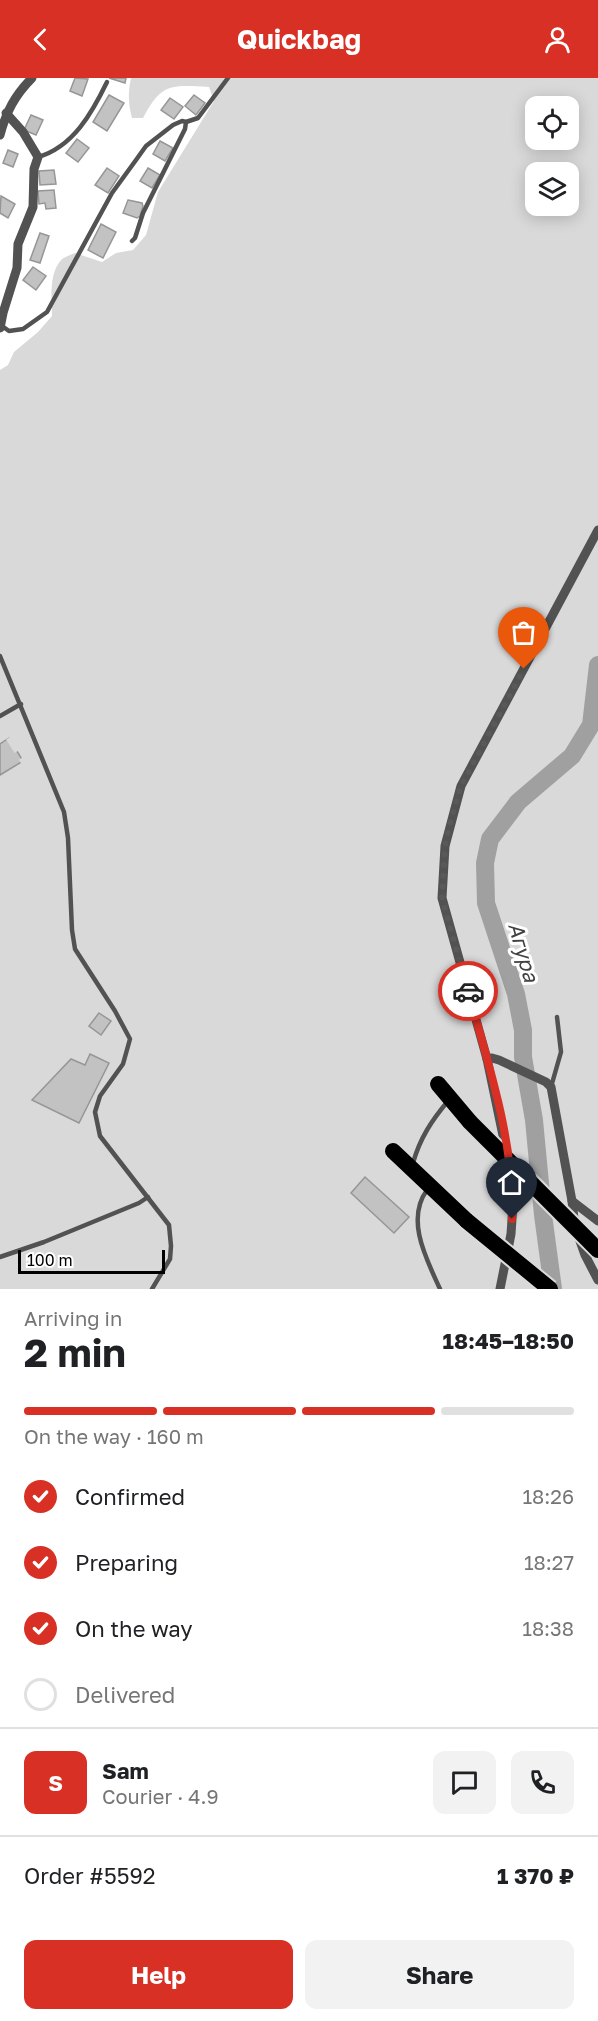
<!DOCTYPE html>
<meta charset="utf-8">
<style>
:root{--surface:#fff;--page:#f2f2f2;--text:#202124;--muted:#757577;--line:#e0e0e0;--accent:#d93025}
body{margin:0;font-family:"Golos Text",sans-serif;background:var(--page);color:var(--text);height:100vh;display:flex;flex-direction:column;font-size:22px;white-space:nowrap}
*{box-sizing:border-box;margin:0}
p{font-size:20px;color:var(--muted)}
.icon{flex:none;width:33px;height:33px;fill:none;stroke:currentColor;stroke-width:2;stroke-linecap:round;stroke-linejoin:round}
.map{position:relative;height:1211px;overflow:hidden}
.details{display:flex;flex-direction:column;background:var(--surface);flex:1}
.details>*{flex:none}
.buttons{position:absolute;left:525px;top:18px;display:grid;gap:12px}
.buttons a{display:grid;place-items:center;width:54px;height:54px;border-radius:12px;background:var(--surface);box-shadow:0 3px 15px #0003;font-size:30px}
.scale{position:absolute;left:18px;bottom:15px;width:147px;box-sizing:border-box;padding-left:6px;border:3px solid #000;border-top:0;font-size:16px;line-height:21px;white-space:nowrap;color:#000;-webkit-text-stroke:4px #fff;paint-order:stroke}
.pin{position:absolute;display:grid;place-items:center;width:51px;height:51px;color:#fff;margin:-62px -26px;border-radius:50% 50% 50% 0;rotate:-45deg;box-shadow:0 0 6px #0007}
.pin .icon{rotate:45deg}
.courier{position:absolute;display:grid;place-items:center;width:60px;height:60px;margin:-30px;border:4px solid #d93025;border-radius:50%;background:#fff;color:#222;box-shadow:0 2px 8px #0007}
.headline em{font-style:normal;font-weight:700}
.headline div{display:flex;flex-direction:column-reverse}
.headline{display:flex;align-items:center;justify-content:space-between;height:102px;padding:0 24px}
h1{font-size:39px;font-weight:700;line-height:45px}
.bar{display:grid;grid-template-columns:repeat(4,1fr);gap:9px 6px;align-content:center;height:72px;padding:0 24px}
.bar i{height:8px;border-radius:4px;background:var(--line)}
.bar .active{background:var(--accent)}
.bar p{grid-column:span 4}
.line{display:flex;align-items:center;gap:15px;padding:0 24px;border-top:2px solid var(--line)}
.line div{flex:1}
.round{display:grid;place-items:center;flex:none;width:63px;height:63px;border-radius:12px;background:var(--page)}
ol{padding:0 24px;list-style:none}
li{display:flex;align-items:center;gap:18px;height:66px}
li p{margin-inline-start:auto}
li .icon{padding:6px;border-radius:50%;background:var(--accent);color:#fff;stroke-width:4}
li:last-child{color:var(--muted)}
li i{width:33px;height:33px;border:3px solid var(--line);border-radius:50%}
.button{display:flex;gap:12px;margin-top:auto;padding:12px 24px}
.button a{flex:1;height:69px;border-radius:12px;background:var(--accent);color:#fff;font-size:24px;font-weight:700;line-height:69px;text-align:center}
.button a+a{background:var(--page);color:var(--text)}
header{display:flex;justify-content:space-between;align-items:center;height:78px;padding:0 24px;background:var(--accent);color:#fff;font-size:27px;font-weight:700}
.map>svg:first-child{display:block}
.green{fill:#d9d9d9;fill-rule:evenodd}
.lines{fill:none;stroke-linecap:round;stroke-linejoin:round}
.river{stroke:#a0a0a0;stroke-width:18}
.building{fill:#c2c2c2;stroke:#969696;stroke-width:1.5}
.highway-tunnel{stroke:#d9d9d9;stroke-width:16;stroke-dasharray:16 8;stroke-linecap:butt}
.highway-casing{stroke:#dbdbdb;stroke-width:20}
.lane{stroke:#525252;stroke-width:4.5}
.street{stroke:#525252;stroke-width:9}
.highway{stroke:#000;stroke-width:16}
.highway-bridge-casing{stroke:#dbdbdb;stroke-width:20;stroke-linecap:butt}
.highway-bridge{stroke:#000;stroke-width:16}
.done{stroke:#595959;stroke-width:6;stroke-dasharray:0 10.8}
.route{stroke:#d93025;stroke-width:8}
.labels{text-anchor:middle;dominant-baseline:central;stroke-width:6;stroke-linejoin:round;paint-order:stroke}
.water-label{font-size:21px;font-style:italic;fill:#414141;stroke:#fff}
</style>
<header><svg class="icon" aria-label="back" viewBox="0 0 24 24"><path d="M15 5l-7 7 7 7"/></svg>Quickbag<svg class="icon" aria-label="person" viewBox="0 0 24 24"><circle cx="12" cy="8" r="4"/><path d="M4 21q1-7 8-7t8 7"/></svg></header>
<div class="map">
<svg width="598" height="1211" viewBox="0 0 598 1211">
<rect width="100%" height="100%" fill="#fff"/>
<path class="green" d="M131,0H598V1211H0V292L8,287L14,274L38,254L52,238C52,220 48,196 62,181C65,179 72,176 75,175L102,184L116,175L133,172L146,157L158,114L214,23L209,9C170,7 162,5 143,40H132C128,26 128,14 131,0ZM536,28H568V62H536ZM536,94H568V128H536Z"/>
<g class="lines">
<path class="river" d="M553,1211L543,1137L534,1042L523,979V952L516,916L486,825L485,785L490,761L518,724L572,678L591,647L598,587"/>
</g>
<g class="building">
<path d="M75,0L88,1L82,18L70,13Z"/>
<path d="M109,0H126L125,5Z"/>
<path d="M109,17L124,25L107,53L93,44Z"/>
<path d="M194,17L205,25L196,37L185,28Z"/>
<path d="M170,20L183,29L174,41L161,32Z"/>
<path d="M31,37L43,42L36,57L24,52Z"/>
<path d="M77,61L89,70L78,84L66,75Z"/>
<path d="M160,63L173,70L165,83L153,76Z"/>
<path d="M8,72L18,76L13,89L3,85Z"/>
<path d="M107,90L119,98L108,115L95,107Z"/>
<path d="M148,90L160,97L152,110L140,103Z"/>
<path d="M54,92L56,106L40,107L39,93Z"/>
<path d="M54,112L56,130L46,131L45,125L39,126L38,113Z"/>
<path d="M1,118L15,126L8,140L0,135Z"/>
<path d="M128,122L142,125L143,128L140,138L137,140L123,135Z"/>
<path d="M101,146L116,154L103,180L88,172Z"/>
<path d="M40,155L49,158L40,185L30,182Z"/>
<path d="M33,189L46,198L36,212L23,202Z"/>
<path d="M9,660L23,683L0,697V666Z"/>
<path d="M99,935L111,943L101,957L89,948Z"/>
<path d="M90,976L109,985L79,1045L32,1022L71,981L85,987Z"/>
<path d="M365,1099L409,1139L394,1155L351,1115Z"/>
</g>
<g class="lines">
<g class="highway-tunnel">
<path d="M0,466C68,563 134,661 210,752C283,839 361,923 438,1006"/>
<path d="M0,637L72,751L199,898L284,978L393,1073"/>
</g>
<defs>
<g id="highway">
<path d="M438,1006L470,1044"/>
<path d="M393,1073L467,1143"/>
</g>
</defs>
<use href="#highway" class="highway-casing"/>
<g class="lane">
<path d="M186,44L198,40L228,0"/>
<path d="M38,79C73,69 92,35 107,4"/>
<path d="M2,248L9,253L23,251L47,234L112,115L136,82L146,68L173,47L182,43L186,44L185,51L143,135L135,160L132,163"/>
<path d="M0,578L64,734L68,760L72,852L75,871L115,933L130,961L123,986L100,1018L95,1034L100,1058L169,1147L171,1168L170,1181L152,1211"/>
<path d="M0,638L21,626"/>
<path d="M551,1009L561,974L557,939"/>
<path d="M413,1085C420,1060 432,1042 448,1023"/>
<path d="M427,1112C405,1142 427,1182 440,1211"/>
<path d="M0,1179L44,1164L139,1125L148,1119"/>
</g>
<g class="street">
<path d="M0,57C6,34 15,17 32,0"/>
<path d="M0,250L3,235L17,190L18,166L33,129L34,91L38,79L23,54L6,35"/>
<path d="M487,981L492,980L499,982L546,1004L551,1009L572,1123L575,1149L585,1177L598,1202"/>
<path d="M572,1123L598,1143"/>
<path d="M500,1211L511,1156L513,1126L510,1091L487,981L442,820L445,768L461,708L598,452"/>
</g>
<use href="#highway" class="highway"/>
<defs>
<g id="highway-bridge">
<path d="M470,1044L598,1172"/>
<path d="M467,1143L550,1211"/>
</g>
</defs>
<use href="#highway-bridge" class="highway-bridge-casing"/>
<use href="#highway-bridge" class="highway-bridge"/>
</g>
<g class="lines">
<path class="done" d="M468,913L442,820L445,768L450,745L461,708L524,591"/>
<path class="route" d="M468,913C488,985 515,1065 512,1141"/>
</g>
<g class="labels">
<g class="water-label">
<text transform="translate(524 874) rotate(74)">Агура</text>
</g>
</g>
</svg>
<div class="buttons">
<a><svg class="icon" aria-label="locate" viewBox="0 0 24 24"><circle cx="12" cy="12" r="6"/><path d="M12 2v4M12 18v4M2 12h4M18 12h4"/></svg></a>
<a><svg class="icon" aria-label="layers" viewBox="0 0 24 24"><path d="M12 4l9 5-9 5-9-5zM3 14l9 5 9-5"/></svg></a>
</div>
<div class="scale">100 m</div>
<div class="pin" style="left:524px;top:591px;background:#ea580c"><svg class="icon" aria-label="bag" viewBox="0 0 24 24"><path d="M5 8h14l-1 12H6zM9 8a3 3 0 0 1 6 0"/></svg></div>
<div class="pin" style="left:512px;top:1141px;background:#1f2937"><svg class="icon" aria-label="home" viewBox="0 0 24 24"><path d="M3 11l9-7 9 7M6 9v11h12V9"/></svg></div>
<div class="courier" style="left:468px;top:913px"><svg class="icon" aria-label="car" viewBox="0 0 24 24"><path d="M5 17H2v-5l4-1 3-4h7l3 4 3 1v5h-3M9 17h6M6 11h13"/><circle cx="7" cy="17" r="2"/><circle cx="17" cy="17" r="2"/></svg></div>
</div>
<section class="details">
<div class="headline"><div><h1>2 min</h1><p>Arriving in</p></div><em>18:45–18:50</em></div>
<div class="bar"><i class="active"></i><i class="active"></i><i class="active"></i><i></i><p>On the way · 160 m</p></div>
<ol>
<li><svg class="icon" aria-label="check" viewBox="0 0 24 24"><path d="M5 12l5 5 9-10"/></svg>Confirmed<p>18:26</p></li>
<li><svg class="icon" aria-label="check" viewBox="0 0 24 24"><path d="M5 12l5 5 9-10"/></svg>Preparing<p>18:27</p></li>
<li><svg class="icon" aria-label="check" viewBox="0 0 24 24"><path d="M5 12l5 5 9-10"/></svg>On the way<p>18:38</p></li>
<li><i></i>Delivered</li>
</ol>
<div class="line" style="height:108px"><b class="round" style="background:var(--accent);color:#fff">S</b><div><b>Sam</b><p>Courier · 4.9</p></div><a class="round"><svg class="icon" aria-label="chat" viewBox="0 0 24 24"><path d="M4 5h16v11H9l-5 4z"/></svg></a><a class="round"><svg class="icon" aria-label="phone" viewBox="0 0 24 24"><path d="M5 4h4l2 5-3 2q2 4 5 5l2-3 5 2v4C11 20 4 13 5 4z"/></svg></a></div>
<div class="line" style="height:78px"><div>Order #5592</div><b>1 370 ₽</b></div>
<div class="button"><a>Help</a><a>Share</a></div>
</section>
